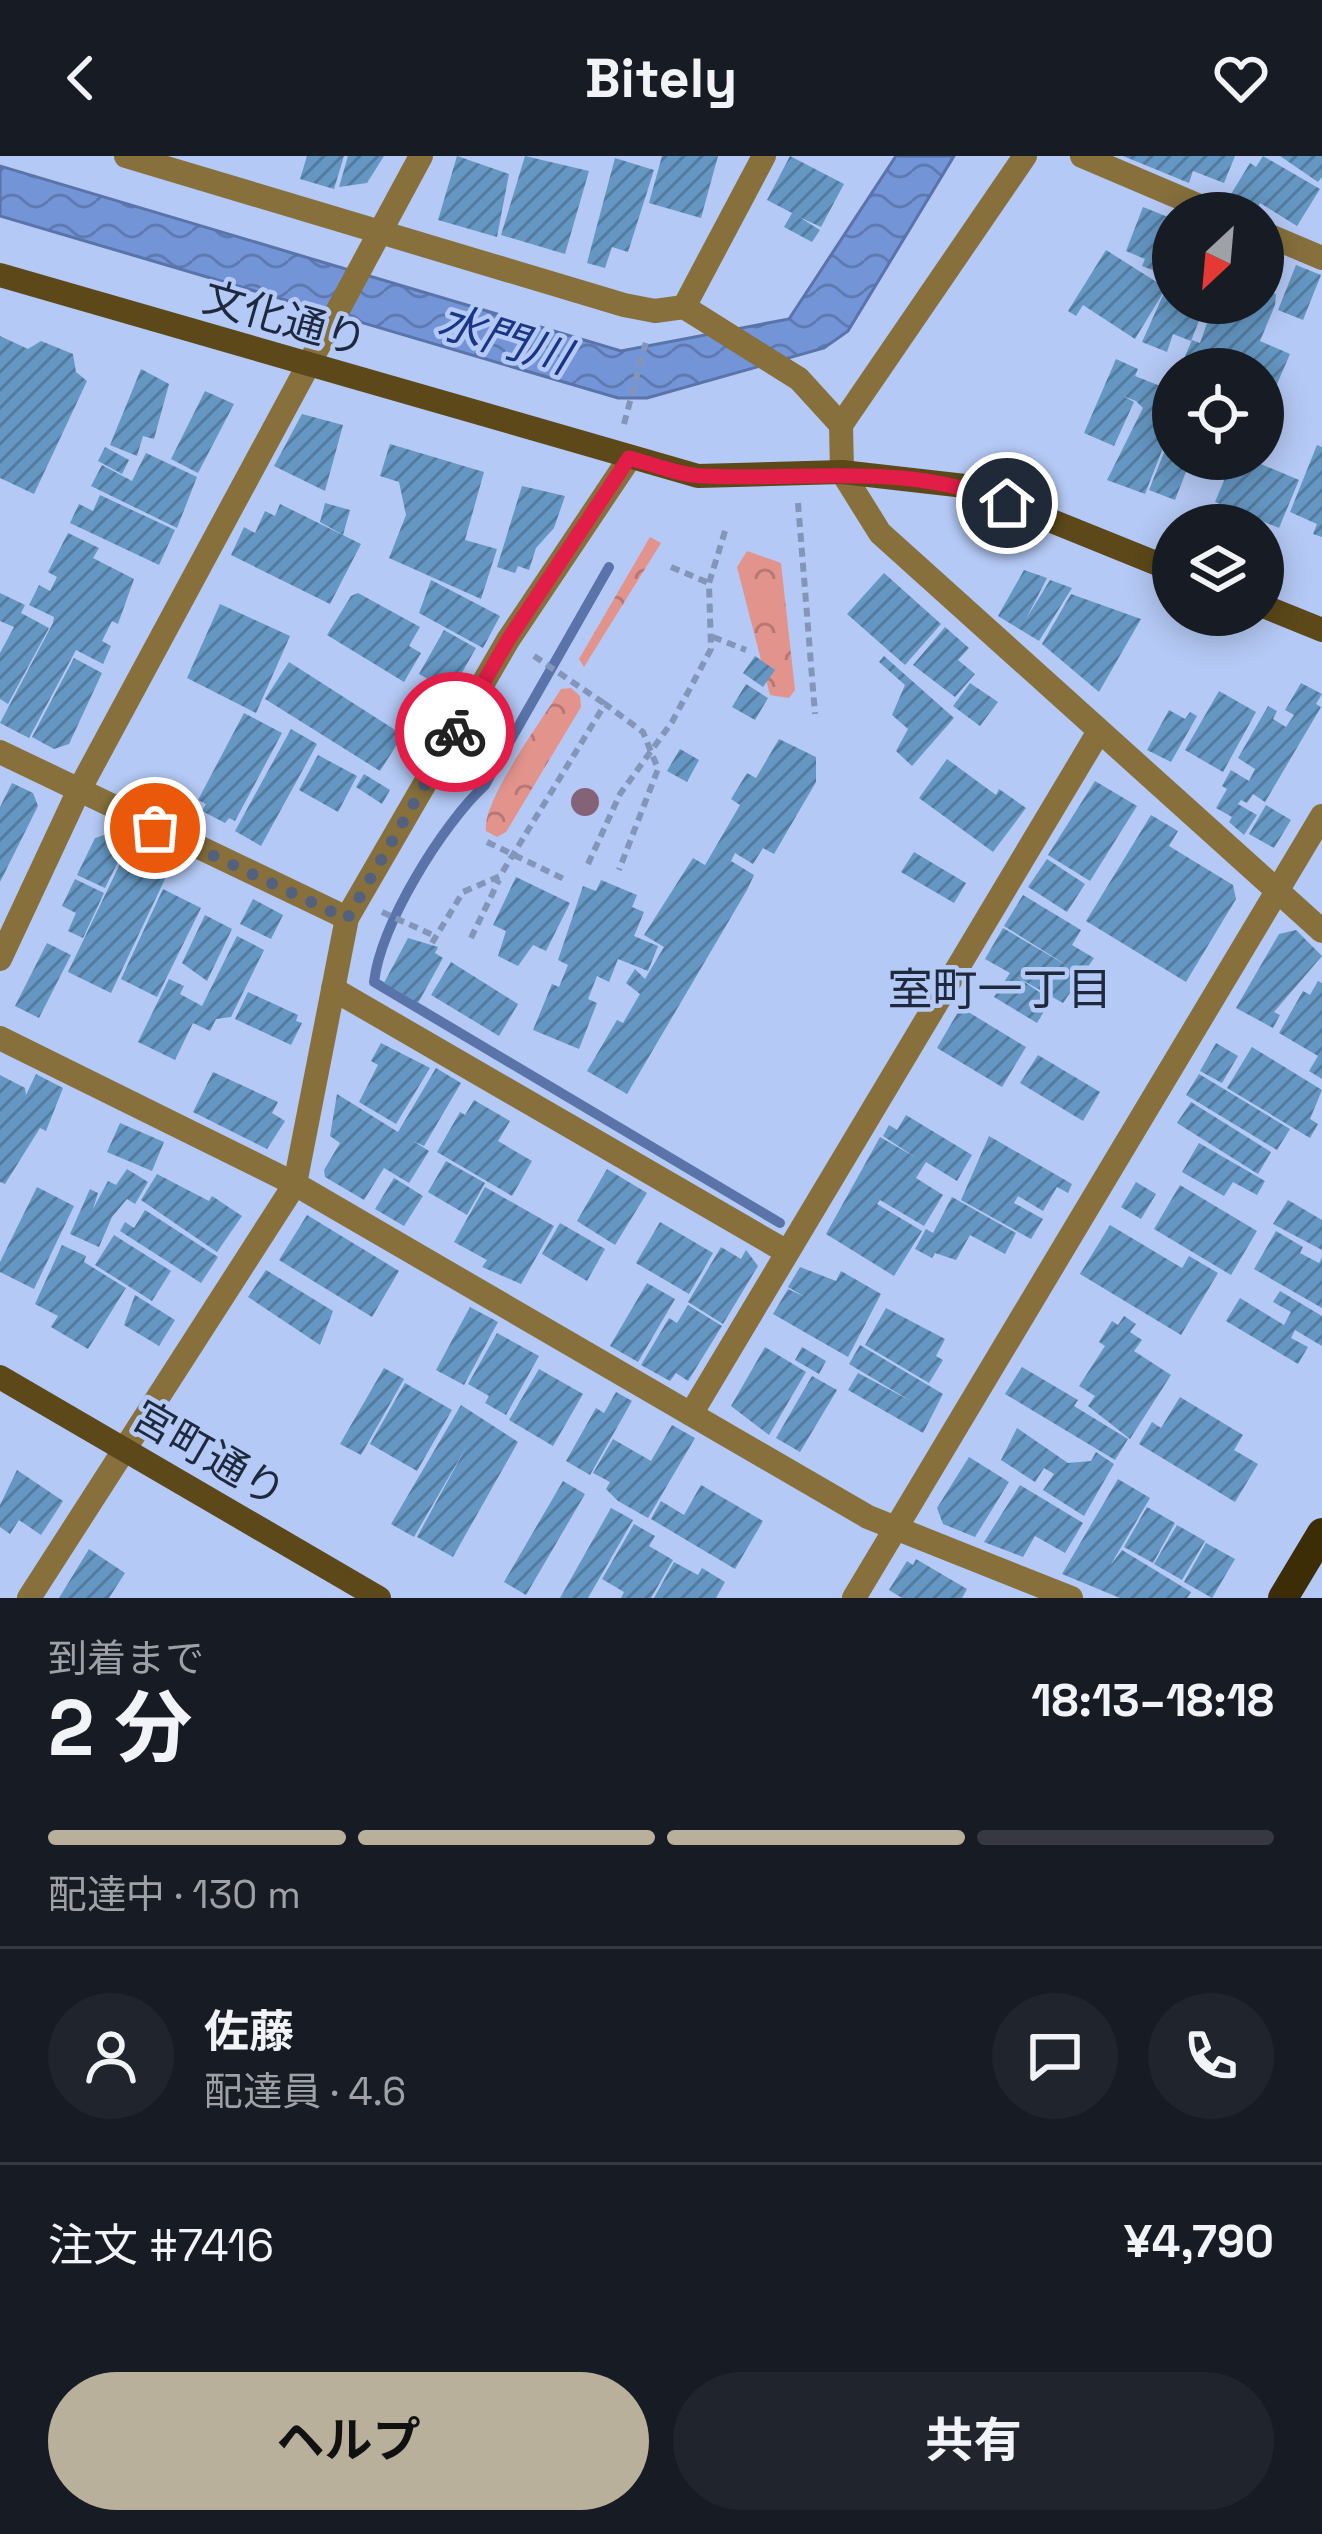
<!DOCTYPE html>
<html lang="ja">
<meta charset="utf-8">
<style>
:root{--surface:#171b24;--page:#20242c;--text:#f1f3f6;--muted:#9ea1a6;--line:#363941;--accent:#b9b09c}
body{margin:0;font-family:"Space Grotesk","Noto Sans JP",sans-serif;background:var(--page);color:var(--text);height:100vh;display:flex;flex-direction:column;font-size:45px;white-space:nowrap}
*{box-sizing:border-box;margin:0}
p{font-size:39px;color:var(--muted)}
.icon{flex:none;width:66px;height:66px;fill:none;stroke:currentColor;stroke-width:2;stroke-linecap:round;stroke-linejoin:round}
.map{position:relative;height:1442px;overflow:hidden}
.sheet{display:flex;flex-direction:column;background:var(--surface);flex:1}
.sheet>*{flex:none}
.needle{width:78px;rotate:206deg}
.tools{position:absolute;left:1152px;top:36px;display:grid;gap:24px}
.tools a{display:grid;place-items:center;width:132px;height:132px;border-radius:50%;background:var(--surface);box-shadow:0 6px 30px #0003;font-size:60px}
.pin{position:absolute;display:grid;place-items:center;width:102px;height:102px;color:#fff;margin:-51px;border:6px solid #fff;border-radius:50%;box-shadow:0 3px 12px #0007}
.courier{position:absolute;display:grid;place-items:center;width:120px;height:120px;margin:-60px;border:9px solid #e11d48;border-radius:50%;background:#fff;color:#222;box-shadow:0 3px 15px #0007}
.overview em{font-style:normal;font-weight:700}
.overview div{display:flex;flex-direction:column-reverse}
.overview{display:flex;align-items:center;justify-content:space-between;height:204px;padding:0 48px}
h1{font-size:78px;font-weight:700;line-height:90px}
.bar{display:grid;grid-template-columns:repeat(4,1fr);gap:18px 12px;align-content:center;height:144px;padding:0 48px}
.bar i{height:15px;border-radius:9px;background:var(--line)}
.bar .on{background:var(--accent)}
.bar p{grid-column:span 4}
.line{display:flex;align-items:center;gap:30px;padding:0 48px;border-top:3px solid var(--line)}
.line div{flex:1}
.round{display:grid;place-items:center;flex:none;width:126px;height:126px;border-radius:63px;background:var(--page)}
.button{display:flex;gap:24px;margin-top:auto;padding:24px 48px}
.button a{flex:1;height:138px;border-radius:72px;background:var(--accent);color:#111;font-size:48px;font-weight:700;line-height:138px;text-align:center}
.button a+a{background:var(--page);color:var(--text)}
header{display:flex;justify-content:space-between;align-items:center;height:156px;padding:0 48px;background:var(--surface);font-size:54px;font-weight:700}
.map>svg:first-child{display:block}
.forest{fill:url(#forest-crowns)}
.water{fill:url(#water-waves);stroke:#5a74aa;stroke-width:3}
.lines{fill:none;stroke-linecap:round;stroke-linejoin:round}
.stream{stroke:#5a74aa;stroke-width:10}
.building{fill:url(#building-hatch)}
.path{stroke:#8495ba;stroke-width:6;stroke-dasharray:9 6;stroke-linecap:butt}
.street{stroke:#87703c;stroke-width:24}
.secondary{stroke:#5c4819;stroke-width:24}
.primary{stroke:#3d2d06;stroke-width:30}
.tree{fill:#846278}
.done{stroke:#53617e;stroke-width:12;stroke-dasharray:0 21.6}
.route{stroke:#e11d48;stroke-width:15}
.labels{text-anchor:middle;dominant-baseline:central;stroke-width:9;stroke-linejoin:round;paint-order:stroke}
.street-label{font-size:42px;fill:#1f293e;stroke:#b4c9f5}
.water-label{font-size:45px;font-style:italic;fill:#193686;stroke:#b4c9f5}
.neighbourhood-label{font-size:45px;fill:#1f293e;stroke:#b4c9f5}
</style>
<header><svg class="icon" aria-label="back" viewBox="0 0 24 24"><path d="M15 5l-7 7 7 7"/></svg>Bitely<svg class="icon" aria-label="heart" viewBox="0 0 24 24"><path d="M12 20l-8-8c-3-5 5-10 8-4 3-6 11-1 8 4z"/></svg></header>
<div class="map">
<svg width="1322" height="1442" viewBox="0 0 1322 1442">
<defs>
<pattern id="forest-crowns" width="20" height="18" patternUnits="userSpaceOnUse" patternTransform="scale(3)"><rect width="20" height="18" fill="#e2938c"/><path d="M2 6a3 3 0 1 1 6 0M12 15a3 3 0 1 1 6 0" fill="none" stroke="#b77874"/></pattern>
<pattern id="water-waves" width="16" height="10" patternUnits="userSpaceOnUse" patternTransform="scale(3)"><rect width="16" height="10" fill="#7494d8"/><path d="M0 5q4-4 8 0t8 0" fill="none" stroke="#5f79b1"/></pattern>
<pattern id="building-hatch" width="6" height="6" patternUnits="userSpaceOnUse" patternTransform="scale(3)"><rect width="6" height="6" fill="#6597c2"/><path d="M-1 1l2-2M0 6l6-6M5 7l2-2" fill="none" stroke="#537b9f"/></pattern>
</defs>
<rect width="100%" height="100%" fill="#b4c9f5"/>
<g class="forest">
<path d="M650,381L661,387L584,511L579,503Z"/>
<path d="M747,395L781,407L795,534L789,542L770,539L737,411Z"/>
<path d="M571,532L580,540L581,551L506,676L497,681L486,675C482,644 543,563 561,533Z"/>
</g>
<path class="water" d="M896,0H954L848,175L824,192L647,242H618L0,60V10L621,195L789,163Z"/>
<g class="lines">
<path class="stream" d="M609,411L485,629C442,669 381,768 374,826L780,1067"/>
</g>
<g class="building">
<path d="M307,0H344L334,33L300,23Z"/>
<path d="M348,0H384L367,27L339,31Z"/>
<path d="M457,0L509,18L497,81L438,64Z"/>
<path d="M525,0L589,15L565,98L501,79Z"/>
<path d="M662,0H718L701,62L649,47Z"/>
<path d="M790,0L844,28L821,71L799,61L820,74L812,86L784,71L792,57L767,44Z"/>
<path d="M1123,0H1235L1224,27L1193,15L1189,27Z"/>
<path d="M1263,0L1320,33L1297,70L1260,47L1256,55L1228,43L1250,7L1256,11Z"/>
<path d="M1280,0H1322V21L1318,26Z"/>
<path d="M615,2L654,14L628,96L612,91L605,112L587,107Z"/>
<path d="M1143,51L1173,63L1168,120L1142,110L1145,103L1126,95Z"/>
<path d="M1106,94L1166,132L1135,183L1083,149L1076,160L1068,155Z"/>
<path d="M1296,109L1321,119L1303,164L1278,154Z"/>
<path d="M1173,117V147H1206L1191,185L1173,178L1167,196L1142,186Z"/>
<path d="M1263,133L1276,138L1275,149L1260,185L1290,198L1274,235L1263,231V213H1237L1242,203L1231,199L1219,195L1212,213L1183,205L1192,184L1200,187L1214,147H1263Z"/>
<path d="M0,180L28,193L41,185L73,198L76,216L87,225L34,338L0,322Z"/>
<path d="M1116,203L1138,213L1135,220L1168,233L1156,259L1173,266L1145,338L1107,324L1143,252L1136,245L1123,240L1134,246L1114,290L1084,277Z"/>
<path d="M141,213L169,228L154,283L143,280L137,300L110,289Z"/>
<path d="M205,235L234,248L198,317L171,303Z"/>
<path d="M302,258L343,269L325,335L274,310Z"/>
<path d="M1173,274V303H1191L1175,344L1149,334Z"/>
<path d="M390,288L484,316L465,384L497,393L481,443L389,402L406,359L399,326L380,320Z"/>
<path d="M1317,289L1322,291V381L1313,378L1317,368L1290,356Z"/>
<path d="M105,291L129,304L122,318L98,305Z"/>
<path d="M146,297L197,321L177,372L91,330L102,309L132,325Z"/>
<path d="M1233,303H1249L1299,324L1279,372L1215,346Z"/>
<path d="M522,330L565,340L554,372L536,392L529,414L518,410L515,417L497,411Z"/>
<path d="M100,339L175,374L159,409L70,367L79,348L93,355Z"/>
<path d="M325,347L350,354L343,379L320,366Z"/>
<path d="M280,348L361,388L330,448L231,399L244,371L255,377L265,355L275,360Z"/>
<path d="M68,377L99,392L93,402L134,423L118,468L112,465L102,485L111,490L103,508L76,494L29,582L0,567L53,467L54,461L29,449L39,429L50,435L57,421L48,416Z"/>
<path d="M1024,414L1047,422L1026,463L1050,424L1072,432L1039,485L998,460Z"/>
<path d="M884,417L941,468L905,509L847,458Z"/>
<path d="M431,424L500,460L483,492L419,457Z"/>
<path d="M0,437L25,449L21,457L49,472L8,548L0,543V497L14,471L0,465Z"/>
<path d="M358,437L420,471L409,490L421,497L404,526L327,479L351,440Z"/>
<path d="M1071,438L1141,463L1099,536L1042,488Z"/>
<path d="M220,448L290,480L256,557L187,522Z"/>
<path d="M945,471L969,492L958,504L975,518L955,541L913,509Z"/>
<path d="M444,474L476,492L451,536L419,518Z"/>
<path d="M755,500L775,514L763,531L743,517Z"/>
<path d="M884,500L954,562L912,610L896,595L908,573L892,559L905,529L879,506Z"/>
<path d="M74,502L102,517L69,588L54,593L32,581Z"/>
<path d="M289,506L403,579L380,615L265,543Z"/>
<path d="M970,527L998,546L980,570L953,550Z"/>
<path d="M1301,527L1322,538L1316,548L1321,551L1265,646L1253,638L1247,647L1241,644L1238,648L1257,659L1244,679L1229,666L1232,661L1216,652L1227,633L1222,630L1231,614L1249,625L1255,613L1238,602L1268,550L1277,555L1273,563L1286,571L1294,559L1285,554Z"/>
<path d="M746,528L768,542L755,564L732,551Z"/>
<path d="M1219,535L1256,556L1223,616L1185,594Z"/>
<path d="M1169,554L1185,563L1190,556L1197,560L1171,606L1147,594Z"/>
<path d="M244,557L282,577L235,665L229,662L225,667L202,655L206,648L198,644Z"/>
<path d="M291,573L317,588L261,690L235,675Z"/>
<path d="M779,583L816,601V626L774,698L763,692L753,708L735,697L731,705L754,719L747,734L627,938L587,915L617,864L623,867L640,838L626,827L635,813L645,823L664,791L644,779L693,702L705,709L740,649L731,643L747,617L756,622Z"/>
<path d="M680,593L699,604L687,626L667,615Z"/>
<path d="M318,599L357,620L338,656L299,634Z"/>
<path d="M947,603L996,639L999,633L1026,652L993,696L919,642Z"/>
<path d="M364,618L390,634L382,648L356,631Z"/>
<path d="M1095,625L1137,650L1090,725L1048,699Z"/>
<path d="M12,627L33,637L38,650L0,726V651Z"/>
<path d="M1266,649L1291,664L1274,692L1249,678Z"/>
<path d="M1151,659L1178,675L1169,690L1233,729L1236,743L1186,826L1086,765Z"/>
<path d="M113,676L129,684L105,732L77,719L95,682Z"/>
<path d="M131,685L173,706L111,837L68,816Z"/>
<path d="M914,696L966,727L954,747L901,716Z"/>
<path d="M1047,703L1085,728L1067,756L1028,731Z"/>
<path d="M516,721L570,747L546,795L533,789L518,810L498,800L506,775L493,769Z"/>
<path d="M75,723L104,737L83,782L68,775L76,757L62,750Z"/>
<path d="M601,724L637,739L632,751L644,756L634,780L658,790L648,815L618,803L609,826L597,820L588,843L597,847L579,893L533,874L552,828L559,831L568,809L558,804L583,730L596,735Z"/>
<path d="M163,733L201,752L157,841L121,823Z"/>
<path d="M1023,739L1081,774L1072,789L1094,802L1063,847L1017,821L1051,844L1037,867L994,841L1010,817L985,803L1003,772L1071,812L1004,770Z"/>
<path d="M253,743L283,759L271,783L240,768Z"/>
<path d="M205,759L232,773L207,825L182,807Z"/>
<path d="M1296,774L1322,800L1274,856L1280,859L1273,872L1236,852L1279,778Z"/>
<path d="M237,780L264,794L231,861L216,863L210,875L193,867L175,904L138,886L169,823L184,830L180,838L202,850Z"/>
<path d="M408,782L438,791L435,797L443,802L418,847L384,827Z"/>
<path d="M47,787L71,799L39,862L15,850Z"/>
<path d="M451,806L518,848L499,880L431,839Z"/>
<path d="M1318,825L1322,827V923L1309,915L1318,900L1279,877L1303,835L1310,839Z"/>
<path d="M248,836L298,859L296,865L302,867L291,889L235,863Z"/>
<path d="M965,854L1026,891L1002,931L937,892L958,856Z"/>
<path d="M381,887L430,912L396,968L359,946L378,909L371,905Z"/>
<path d="M1216,887L1238,900L1222,927L1200,915Z"/>
<path d="M1252,891L1322,934L1310,963L1318,968L1310,982L1227,932Z"/>
<path d="M1038,899L1100,936L1083,965L1020,927Z"/>
<path d="M436,912L461,927L424,990L413,985L429,995L409,1027L384,1012L364,1044L325,1021L324,1014L340,987L330,980L337,938L398,976Z"/>
<path d="M213,916L278,946L272,957L285,965L267,993L193,956Z"/>
<path d="M36,918L63,932L46,975L40,972L5,1028L0,1026V919L25,932L26,939Z"/>
<path d="M1199,918L1290,973L1277,994L1186,939Z"/>
<path d="M474,944L510,965L498,985L532,1005L512,1040L437,996L460,956L465,959Z"/>
<path d="M1191,946L1271,996L1258,1018L1177,967Z"/>
<path d="M906,959L972,999L957,1025L926,1006L916,1022L943,1039L924,1070L880,1044L877,1048L922,1075L894,1120L826,1078L880,981L915,1001L883,980L889,969L897,974Z"/>
<path d="M120,967L164,986L152,1015L107,996Z"/>
<path d="M989,980L1072,1028L1068,1037L1057,1031L1043,1055L1018,1040L1014,1047L1043,1063L1031,1083L961,1044Z"/>
<path d="M1199,987L1265,1025L1257,1039L1233,1026L1224,1040L1182,1016Z"/>
<path d="M446,1005L485,1027L467,1059L428,1036Z"/>
<path d="M127,1013L148,1026L135,1048L127,1043L112,1061L99,1091L70,1078L90,1033L98,1037L93,1053L108,1025L116,1029Z"/>
<path d="M607,1013L647,1037L615,1089L577,1065Z"/>
<path d="M157,1018L209,1045L212,1040L242,1060L217,1096L141,1044Z"/>
<path d="M394,1022L423,1040L404,1070L375,1053Z"/>
<path d="M1136,1026L1156,1038L1141,1063L1121,1051Z"/>
<path d="M1180,1029L1257,1075L1231,1119L1154,1073Z"/>
<path d="M37,1031L74,1050L34,1133L0,1116V1106Z"/>
<path d="M485,1031L554,1070L521,1128L482,1111L487,1104L454,1086Z"/>
<path d="M952,1041L1016,1077L1005,1098L970,1079L956,1104L935,1097L932,1102L915,1093L926,1073L933,1077Z"/>
<path d="M1288,1044L1322,1064V1094L1273,1068Z"/>
<path d="M145,1054L218,1101L201,1127L120,1075L125,1066L134,1072Z"/>
<path d="M307,1059L399,1115L372,1161L279,1104Z"/>
<path d="M660,1066L713,1097L689,1138L636,1107Z"/>
<path d="M560,1067L605,1093L587,1125L542,1098Z"/>
<path d="M1110,1069L1182,1112L1189,1100L1218,1117L1181,1179L1080,1118Z"/>
<path d="M1276,1075L1303,1091L1300,1097L1319,1107L1322,1101V1152L1254,1113Z"/>
<path d="M114,1079L171,1115L152,1145L95,1109Z"/>
<path d="M62,1089L86,1100L84,1106L126,1132L88,1193L51,1171L58,1160L35,1148Z"/>
<path d="M721,1091L741,1103L746,1094L758,1110L723,1168L688,1146Z"/>
<path d="M800,1111L836,1125L841,1115L881,1138L848,1201L773,1158L788,1133L805,1141L788,1131Z"/>
<path d="M266,1114L333,1155L320,1189L248,1141Z"/>
<path d="M647,1127L675,1143L638,1206L610,1190Z"/>
<path d="M1280,1135L1322,1160V1190L1295,1174L1291,1182L1308,1191L1298,1208L1226,1165L1240,1142L1284,1169L1291,1156L1273,1146Z"/>
<path d="M135,1139L175,1164L159,1190L124,1169Z"/>
<path d="M688,1149L722,1170L688,1225L676,1217L670,1225L641,1209L669,1162L677,1167Z"/>
<path d="M470,1151L498,1166L464,1229L436,1214Z"/>
<path d="M886,1152L945,1183L936,1200L943,1204L929,1227L865,1189Z"/>
<path d="M1124,1160L1136,1168L1130,1176L1142,1184L1134,1195L1171,1219L1130,1283L1088,1250L1095,1240L1079,1230L1105,1190L1099,1186L1112,1165L1118,1169Z"/>
<path d="M497,1177L539,1200L506,1259L485,1247L489,1240L468,1228Z"/>
<path d="M860,1189L943,1238L923,1277L848,1234L858,1217L911,1245L849,1208Z"/>
<path d="M765,1191L806,1216L769,1279L731,1250Z"/>
<path d="M802,1191L826,1205L819,1218L795,1204Z"/>
<path d="M1022,1211L1078,1244L1074,1250L1128,1283L1115,1304L1005,1238Z"/>
<path d="M384,1212L404,1223L361,1299L340,1288Z"/>
<path d="M539,1213L583,1238L553,1290L509,1264Z"/>
<path d="M812,1220L837,1234L800,1296L776,1282Z"/>
<path d="M405,1227L452,1254L417,1315L370,1288Z"/>
<path d="M616,1236L632,1245L590,1319L566,1305L596,1252L604,1257Z"/>
<path d="M1180,1241L1243,1279L1234,1294L1258,1308L1235,1346L1139,1288L1152,1266L1161,1272Z"/>
<path d="M461,1249L518,1286L453,1401L417,1381L468,1288L414,1381L391,1368Z"/>
<path d="M672,1269L695,1282L648,1362L618,1345L606,1333L610,1326L593,1317L613,1283L651,1305Z"/>
<path d="M1017,1272L1068,1307L1091,1305L1096,1296L1114,1308L1084,1360L1043,1334L1054,1318L1044,1312L1035,1326L1001,1304Z"/>
<path d="M969,1301L1009,1326L975,1381L943,1368L937,1352Z"/>
<path d="M17,1314L63,1345L41,1379L19,1364L10,1378L0,1371V1349Z"/>
<path d="M1118,1323L1150,1342L1110,1410L1122,1394L1191,1436L1187,1442H1120L1062,1418Z"/>
<path d="M563,1325L585,1338L526,1439L504,1426Z"/>
<path d="M701,1329L763,1365L735,1413L651,1363L661,1345L684,1359Z"/>
<path d="M1020,1329L1083,1367L1065,1397L1035,1380L1023,1401L984,1386Z"/>
<path d="M1147,1351L1175,1367L1153,1407L1124,1391Z"/>
<path d="M611,1352L633,1364L588,1442H560Z"/>
<path d="M634,1368L655,1380L649,1390L673,1404L651,1442H621L624,1436L602,1423Z"/>
<path d="M1177,1369L1205,1385L1182,1424L1154,1408Z"/>
<path d="M1206,1387L1235,1403L1212,1442L1184,1426Z"/>
<path d="M89,1393L125,1417L109,1442H59Z"/>
<path d="M916,1403L967,1433L962,1442H902L889,1434L907,1405L913,1409Z"/>
<path d="M674,1406L698,1419L702,1412L725,1426L716,1442H654Z"/>
</g>
<g class="lines">
<g class="path">
<path d="M624,268L647,182"/>
<path d="M798,347L815,558"/>
<path d="M671,411L709,427"/>
<path d="M713,481L746,494"/>
<path d="M534,500L605,548"/>
<path d="M487,686L564,723"/>
<path d="M588,708L620,638L672,566L711,493L709,427L726,372"/>
<path d="M382,756L435,780"/>
<path d="M471,782L499,724"/>
<path d="M432,787L463,736L500,720L605,548L643,576L658,613L619,714"/>
</g>
<g class="street">
<path d="M126,0L624,149L655,155L684,151L799,223L841,269L842,316L880,377L1322,775"/>
<path d="M1082,0L1216,57"/>
<path d="M1263,77L1322,102"/>
<path d="M684,151L764,0"/>
<path d="M841,269L1025,0"/>
<path d="M0,596L347,762"/>
<path d="M0,803L78,636L421,0"/>
<path d="M333,833L787,1096"/>
<path d="M0,882L295,1028L868,1361L1071,1442"/>
<path d="M691,1258L1098,577"/>
<path d="M29,1442L295,1028L347,762L508,484L629,303"/>
<path d="M854,1442L1322,660"/>
</g>
<g class="secondary">
<path d="M0,119L698,320L842,316L965,330L1173,414"/>
<path d="M1263,450L1322,474"/>
<path d="M0,1221L379,1442"/>
</g>
<path class="primary" d="M1283,1442L1322,1377"/>
</g>
<circle class="tree" cx="585" cy="646" r="14"/>
<g class="lines">
<path class="done" d="M155,672L347,763L455,576"/>
<path class="route" d="M455,576L508,484L629,302C653,308 678,319 702,320C809,325 903,305 1007,347"/>
</g>
<g class="labels">
<g class="street-label">
<text transform="translate(285 163) rotate(16)">文化通り</text>
<text transform="translate(209 1298) rotate(30)">宮町通り</text>
</g>
<g class="water-label">
<text transform="translate(504 183) rotate(17)">水門川</text>
</g>
<g class="neighbourhood-label">
<text x="1000" y="833">室町一丁目</text>
</g>
</g>
</svg>
<div class="tools">
<a><svg class="needle" viewBox="-14 -14 28 28"><path d="M0-13l5 13h-10z" fill="#e53935"/><path d="M0 13l5-13h-10z" fill="#9ea1a6"/></svg></a>
<a><svg class="icon" aria-label="locate" viewBox="0 0 24 24"><circle cx="12" cy="12" r="6"/><path d="M12 2v4M12 18v4M2 12h4M18 12h4"/></svg></a>
<a><svg class="icon" aria-label="layers" viewBox="0 0 24 24"><path d="M12 4l9 5-9 5-9-5zM3 14l9 5 9-5"/></svg></a>
</div>
<div class="pin" style="left:155px;top:672px;background:#ea580c"><svg class="icon" aria-label="bag" viewBox="0 0 24 24"><path d="M5 8h14l-1 12H6zM9 8a3 3 0 0 1 6 0"/></svg></div>
<div class="pin" style="left:1007px;top:347px;background:#1f2937"><svg class="icon" aria-label="home" viewBox="0 0 24 24"><path d="M3 11l9-7 9 7M6 9v11h12V9"/></svg></div>
<div class="courier" style="left:455px;top:576px"><svg class="icon" aria-label="bike" viewBox="0 0 24 24"><circle cx="6" cy="16" r="4"/><circle cx="18" cy="16" r="4"/><path d="M6 16l4-8h5l3 8M10 8l3 8H6M13 5h3"/></svg></div>
</div>
<section class="sheet">
<div class="overview"><div><h1>2 分</h1><p>到着まで</p></div><em>18:13–18:18</em></div>
<div class="bar"><i class="on"></i><i class="on"></i><i class="on"></i><i></i><p>配達中 · 130 m</p></div>
<div class="line" style="height:216px"><a class="round"><svg class="icon" aria-label="person" viewBox="0 0 24 24"><circle cx="12" cy="8" r="4"/><path d="M4 21q1-7 8-7t8 7"/></svg></a><div><b>佐藤</b><p>配達員 · 4.6</p></div><a class="round"><svg class="icon" aria-label="chat" viewBox="0 0 24 24"><path d="M4 5h16v11H9l-5 4z"/></svg></a><a class="round"><svg class="icon" aria-label="phone" viewBox="0 0 24 24"><path d="M5 4h4l2 5-3 2q2 4 5 5l2-3 5 2v4C11 20 4 13 5 4z"/></svg></a></div>
<div class="line" style="height:156px"><div>注文 #7416</div><b>¥4,790</b></div>
<div class="button"><a>ヘルプ</a><a>共有</a></div>
</section>
